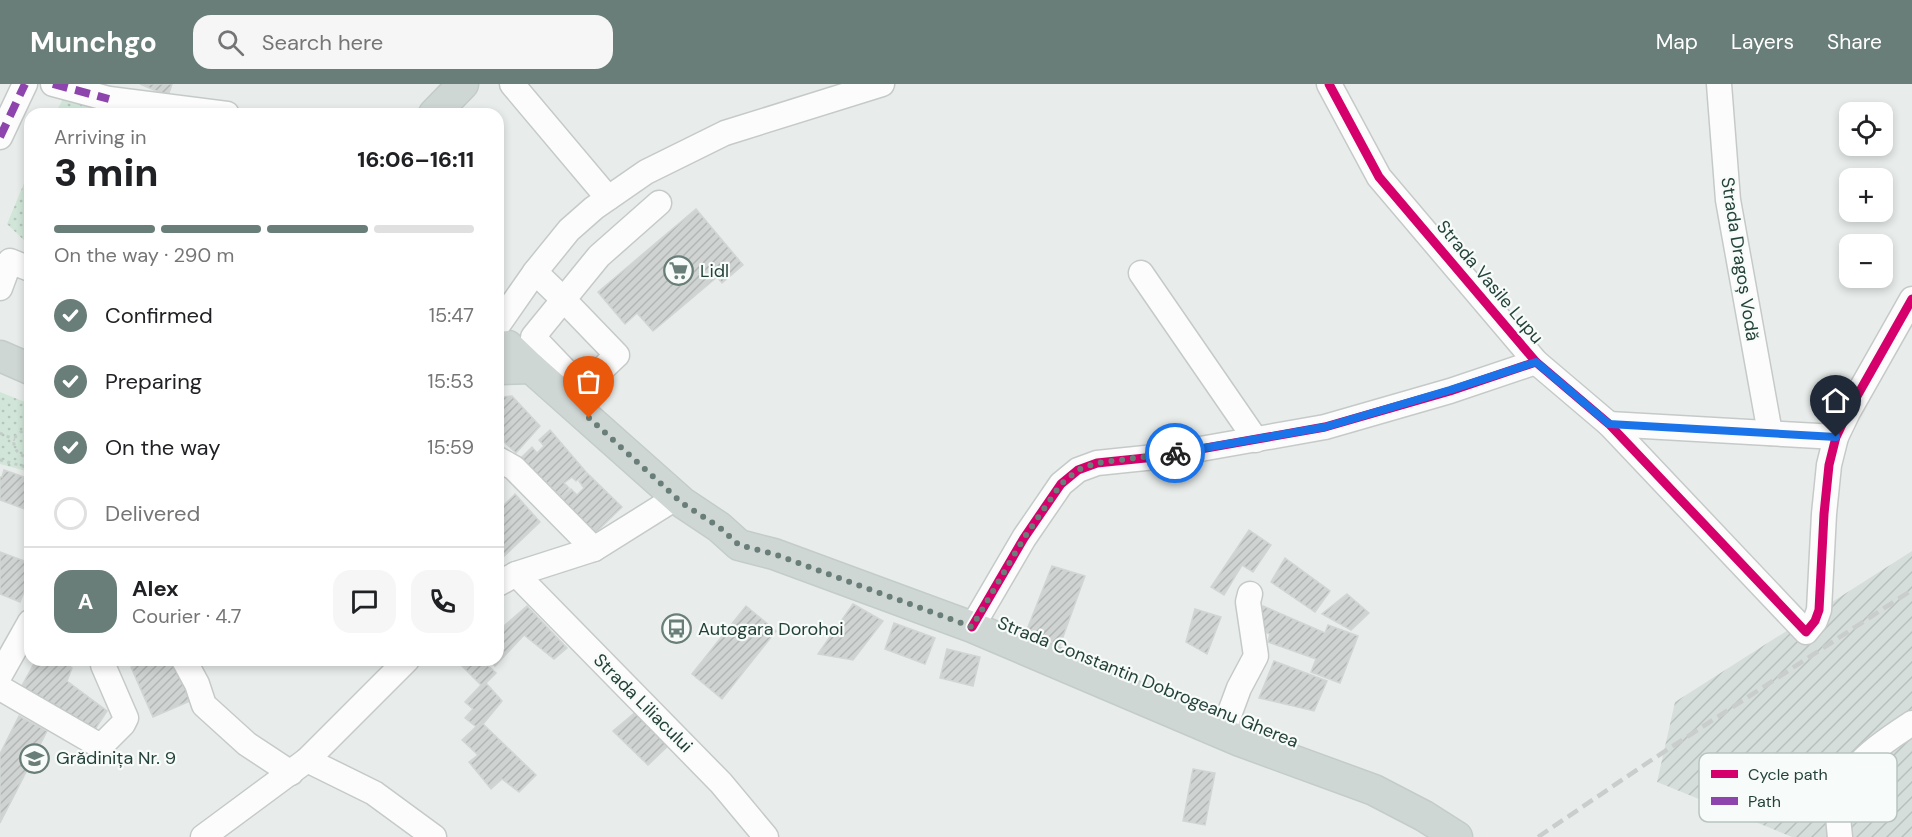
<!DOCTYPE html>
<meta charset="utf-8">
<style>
:root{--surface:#fff;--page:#f6f6f6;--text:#202124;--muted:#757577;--line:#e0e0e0;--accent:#697e78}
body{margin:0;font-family:"DM Sans",sans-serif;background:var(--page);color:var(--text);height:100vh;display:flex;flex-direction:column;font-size:22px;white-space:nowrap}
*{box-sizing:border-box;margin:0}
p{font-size:20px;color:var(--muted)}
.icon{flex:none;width:33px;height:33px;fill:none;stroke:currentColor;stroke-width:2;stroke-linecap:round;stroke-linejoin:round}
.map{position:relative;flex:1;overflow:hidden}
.drawer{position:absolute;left:24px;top:24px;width:480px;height:558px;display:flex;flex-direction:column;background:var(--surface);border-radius:18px;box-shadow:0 3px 9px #0003}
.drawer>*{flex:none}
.fabs{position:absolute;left:1839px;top:18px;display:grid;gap:12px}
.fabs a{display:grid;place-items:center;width:54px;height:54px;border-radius:12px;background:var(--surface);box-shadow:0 3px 9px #0003;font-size:30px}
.pin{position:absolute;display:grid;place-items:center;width:51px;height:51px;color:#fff;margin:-62px -26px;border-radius:50% 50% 50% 0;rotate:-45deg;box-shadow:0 0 6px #0007}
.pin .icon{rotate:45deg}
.courier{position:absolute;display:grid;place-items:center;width:60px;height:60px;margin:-30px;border:4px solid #1a73e8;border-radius:50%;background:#fff;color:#222;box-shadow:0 2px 8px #0007}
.head em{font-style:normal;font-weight:800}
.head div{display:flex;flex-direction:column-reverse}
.head{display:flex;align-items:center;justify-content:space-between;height:102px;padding:0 30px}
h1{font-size:39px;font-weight:800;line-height:45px}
.bar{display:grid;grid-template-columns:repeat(4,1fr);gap:9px 6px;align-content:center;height:72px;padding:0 30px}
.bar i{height:8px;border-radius:4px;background:var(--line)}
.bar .current{background:var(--accent)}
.bar p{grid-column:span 4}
.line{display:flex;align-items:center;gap:15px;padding:0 30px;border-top:2px solid var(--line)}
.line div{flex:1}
.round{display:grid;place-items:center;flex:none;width:63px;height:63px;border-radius:18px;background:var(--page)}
ol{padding:0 30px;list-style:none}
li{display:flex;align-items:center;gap:18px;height:66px}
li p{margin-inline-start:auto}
li .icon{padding:6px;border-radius:50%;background:var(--accent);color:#fff;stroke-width:4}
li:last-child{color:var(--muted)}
li i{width:33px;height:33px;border:3px solid var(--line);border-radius:50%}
header{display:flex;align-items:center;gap:36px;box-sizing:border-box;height:84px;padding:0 30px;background:var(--accent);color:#fff}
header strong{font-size:28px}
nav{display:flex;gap:33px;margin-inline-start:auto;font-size:21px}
.search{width:420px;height:54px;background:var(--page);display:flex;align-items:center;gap:15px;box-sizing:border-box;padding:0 21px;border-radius:18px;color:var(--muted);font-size:22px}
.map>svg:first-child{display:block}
.industrial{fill:url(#industrial-furrows)}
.park{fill:url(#park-dots)}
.building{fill:url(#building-hatch);stroke:#d1d6d4;stroke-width:1.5}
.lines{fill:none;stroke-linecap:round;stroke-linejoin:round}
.minor-casing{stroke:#c5cac8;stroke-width:27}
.major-casing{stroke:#c3ccc9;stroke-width:33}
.path{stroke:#c3ccca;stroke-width:3;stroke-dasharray:3 4.5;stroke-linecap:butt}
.minor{stroke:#fcfcfc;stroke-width:24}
.major{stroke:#cfd7d5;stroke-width:30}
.rail{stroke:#c9cdcc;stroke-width:4.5;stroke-dasharray:12 6;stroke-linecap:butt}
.quiet{stroke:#8e44ad;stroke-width:8;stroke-dasharray:15 8;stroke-linecap:butt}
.cycleway-casing{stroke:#f7fbf9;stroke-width:13}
.cycleway{stroke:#d6006c;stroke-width:9}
.done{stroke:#697e78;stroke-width:6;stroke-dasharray:0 10.8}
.route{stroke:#1a73e8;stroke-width:8}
.labels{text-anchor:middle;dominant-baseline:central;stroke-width:4.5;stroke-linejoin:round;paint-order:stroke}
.street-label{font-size:18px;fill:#24423a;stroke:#f7fbf9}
.poi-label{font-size:18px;fill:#24423a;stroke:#f7fbf9;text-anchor:start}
.key{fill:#f7fbf9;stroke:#b8c4c0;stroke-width:1.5}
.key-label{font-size:16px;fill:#24423a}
</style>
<header>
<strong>Munchgo</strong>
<div class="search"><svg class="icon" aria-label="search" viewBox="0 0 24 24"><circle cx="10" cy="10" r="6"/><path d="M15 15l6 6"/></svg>Search here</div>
<nav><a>Map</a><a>Layers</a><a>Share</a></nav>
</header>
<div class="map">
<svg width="1912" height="753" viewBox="0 0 1912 753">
<defs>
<pattern id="industrial-furrows" width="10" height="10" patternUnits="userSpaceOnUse" patternTransform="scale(1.5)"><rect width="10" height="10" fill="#d6dedb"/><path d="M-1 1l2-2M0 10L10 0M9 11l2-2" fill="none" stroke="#b8c0bd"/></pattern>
<pattern id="park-dots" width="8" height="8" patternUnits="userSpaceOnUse" patternTransform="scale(1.5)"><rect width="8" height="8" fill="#d1e6d8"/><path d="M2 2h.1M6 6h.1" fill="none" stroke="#b3c6ba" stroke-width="1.8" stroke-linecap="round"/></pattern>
<pattern id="building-hatch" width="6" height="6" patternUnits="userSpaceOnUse" patternTransform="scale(1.5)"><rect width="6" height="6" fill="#cfd4d2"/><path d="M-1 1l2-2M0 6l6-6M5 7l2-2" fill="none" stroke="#b2b7b5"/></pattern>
</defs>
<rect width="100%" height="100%" fill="#e8edeb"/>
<path class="industrial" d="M1912,467V753H1792L1657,698L1675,618Z"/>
<g class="park">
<path d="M65,11L143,30H55Z"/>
<path d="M30,85V162L7,140Z"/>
<path d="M0,308L30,320V388L0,380Z"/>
</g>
<g class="building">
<path d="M140,0H172L168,12Z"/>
<path d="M696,125L743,181L722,199L717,193L653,247L637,229L625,240L598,208Z"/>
<path d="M512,312L540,342L516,369L500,354H498V316L501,313Z"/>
<path d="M550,346L586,388L576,397L572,393L564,399L569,404L561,413L521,374L532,363L537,369L544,362L539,356Z"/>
<path d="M4,386L30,395V427L0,416V393H2Z"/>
<path d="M587,389L622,423L594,450L560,415L571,405L577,411L584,404L579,397Z"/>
<path d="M515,410L540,438L498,478V427Z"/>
<path d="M1249,446L1271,461L1253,488L1242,481L1224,511L1211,503Z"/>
<path d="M0,468L30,479V492L20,518L0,510Z"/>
<path d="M1285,474L1330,507L1315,528L1271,498Z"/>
<path d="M1052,482L1085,492L1060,561L1026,548Z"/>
<path d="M1347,510L1369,529L1351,546L1322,530Z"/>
<path d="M853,520L883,537L853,576L818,570Z"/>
<path d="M527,522L567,564L554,575L524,551L495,582L488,576H498V547Z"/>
<path d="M746,522L776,547L722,615L692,590Z"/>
<path d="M1263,522L1325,549L1328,541L1358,552L1340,599L1311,588L1316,575L1268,558L1270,550L1255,544Z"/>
<path d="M1195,525L1221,533L1207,570L1186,558Z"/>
<path d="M894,539L935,554L925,580L885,565Z"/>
<path d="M947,565L980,573L973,602L940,594Z"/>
<path d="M36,576H68L66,579L72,584L67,597L107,627L92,650L18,609Z"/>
<path d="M145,576H174L192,616L153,633L131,583Z"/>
<path d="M468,576H482L496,589L486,599L502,617L479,645L465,634L473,625L465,618L481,601L462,582Z"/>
<path d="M1274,577L1327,597L1314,627L1259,614Z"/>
<path d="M638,626L672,658L648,681L613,647Z"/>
<path d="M19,632L47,647L0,739V670Z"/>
<path d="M481,638L536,691L519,708L502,695L491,705L469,678L478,671L462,656Z"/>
<path d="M1193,685L1215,689L1205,741L1183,737Z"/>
</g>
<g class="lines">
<defs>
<g id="minor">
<path d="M53,0L109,15L227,30"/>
<path d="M512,0L608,114"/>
<path d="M1329,0L1379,93L1536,278L1609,340L1806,548L1815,537L1819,526L1824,430L1829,381L1836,353L1848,328L1912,215"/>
<path d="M1719,0L1728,116L1770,349"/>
<path d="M0,53L25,0"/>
<path d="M535,188L563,215L617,271L582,304L572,317"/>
<path d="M1141,189L1256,356"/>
<path d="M0,204L10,177L30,185"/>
<path d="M498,241L535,188L569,146L594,124L646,88L725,49L882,0"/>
<path d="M582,304L533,253L599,172L659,119"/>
<path d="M1609,340L1836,353"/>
<path d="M498,375L514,384L594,465"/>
<path d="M516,490L721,699L766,753"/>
<path d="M498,500L516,490L594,465L677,413"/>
<path d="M972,543L1024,454L1061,400L1078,386L1097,379L1155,373L1325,343L1450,307L1536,278"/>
<path d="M184,576L197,600L204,621L247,660L291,689"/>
<path d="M0,591L30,538"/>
<path d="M0,604L95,659H104L123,640L126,634L103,581L104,576"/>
<path d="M1222,650L1239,604L1256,572L1248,518L1250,510"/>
<path d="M307,676L374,709L434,753"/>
<path d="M203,753L307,676L407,576"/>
<path d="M1840,753C1839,743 1837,730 1839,720C1845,681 1882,659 1912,639"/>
</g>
<g id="major">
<path d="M434,30L463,0"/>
<path d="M0,272L30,285"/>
<path d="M531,284L683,419L719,443L739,461L774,470L972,543L1240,657L1374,706L1424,732L1457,753"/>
<path d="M498,285L531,284L508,262"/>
</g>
</defs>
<use href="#minor" class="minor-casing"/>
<use href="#major" class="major-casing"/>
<g class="path">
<path d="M30,346C9,346 8,370 30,374"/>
<path d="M0,349L15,356"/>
<path d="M0,376L30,384"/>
</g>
<use href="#minor" class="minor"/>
<use href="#major" class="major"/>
<path class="rail" d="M1538,753L1650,677L1912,506"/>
<g class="quiet">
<path d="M53,0L109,15"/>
<path d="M0,53L25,0"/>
</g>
<defs>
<g id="cycleway">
<path d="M1329,0L1379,93L1536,278L1609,340L1806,548L1815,537L1819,526L1824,430L1829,381L1836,353L1848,328L1912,215"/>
<path d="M972,543L1024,454L1061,400L1078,386L1097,379L1155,373L1325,343L1450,307L1536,278"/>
</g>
</defs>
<use href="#cycleway" class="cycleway-casing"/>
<use href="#cycleway" class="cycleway"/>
</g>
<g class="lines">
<path class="done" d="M589,334L682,419L719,443L739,461L774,470L972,543L1024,454L1061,400L1078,386L1096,379L1175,369"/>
<path class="route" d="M1175,369L1325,343L1450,306L1536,278L1609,340L1836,353"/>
</g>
<defs>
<symbol id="supermarket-ring" viewBox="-11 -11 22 22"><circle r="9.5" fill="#f7fbf9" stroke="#697e78" stroke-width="1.5"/><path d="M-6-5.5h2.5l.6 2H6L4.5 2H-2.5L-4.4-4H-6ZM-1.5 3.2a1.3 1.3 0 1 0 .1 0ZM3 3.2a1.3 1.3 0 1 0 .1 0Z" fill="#697e78"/></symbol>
<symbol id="bus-ring" viewBox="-11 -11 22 22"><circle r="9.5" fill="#f7fbf9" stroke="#697e78" stroke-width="1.5"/><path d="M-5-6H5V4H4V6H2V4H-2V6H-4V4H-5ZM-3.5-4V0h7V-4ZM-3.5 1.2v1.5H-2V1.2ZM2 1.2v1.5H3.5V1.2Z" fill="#697e78"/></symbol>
<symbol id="school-ring" viewBox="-11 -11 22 22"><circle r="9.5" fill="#f7fbf9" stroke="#697e78" stroke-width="1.5"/><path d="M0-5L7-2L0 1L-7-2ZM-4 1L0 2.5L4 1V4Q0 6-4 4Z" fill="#697e78"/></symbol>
</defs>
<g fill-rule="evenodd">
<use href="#supermarket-ring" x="662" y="170" width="33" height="33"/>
<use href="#bus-ring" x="660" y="528" width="33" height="33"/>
<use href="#school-ring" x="18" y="658" width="33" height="33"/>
</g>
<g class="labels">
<g class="street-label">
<text transform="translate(1740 175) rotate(81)">Strada Dragoș Vodă</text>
<text transform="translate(1490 198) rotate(50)">Strada Vasile Lupu</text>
<text transform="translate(1148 598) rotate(22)">Strada Constantin Dobrogeanu Gherea</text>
<text transform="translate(643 619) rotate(45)">Strada Liliacului</text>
</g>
<g class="poi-label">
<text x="700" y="187">Lidl</text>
<text x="698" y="545">Autogara Dorohoi</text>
<text x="56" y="674">Grădinița Nr. 9</text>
</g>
</g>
<rect x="1699" y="669" width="198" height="69" rx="9" class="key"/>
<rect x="1711" y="686" width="27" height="8" fill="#d6006c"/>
<rect x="1711" y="713" width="27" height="8" fill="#8e44ad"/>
<g class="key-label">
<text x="1748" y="696">Cycle path</text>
<text x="1748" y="723">Path</text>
</g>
</svg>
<div class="fabs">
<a><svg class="icon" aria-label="locate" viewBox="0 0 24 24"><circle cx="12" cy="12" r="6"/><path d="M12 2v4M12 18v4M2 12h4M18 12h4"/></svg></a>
<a>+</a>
<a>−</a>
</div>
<div class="pin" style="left:589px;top:334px;background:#ea580c"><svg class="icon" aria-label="bag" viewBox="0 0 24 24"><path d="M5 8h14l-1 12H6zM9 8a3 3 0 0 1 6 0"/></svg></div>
<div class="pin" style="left:1836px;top:353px;background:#1f2937"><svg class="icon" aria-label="home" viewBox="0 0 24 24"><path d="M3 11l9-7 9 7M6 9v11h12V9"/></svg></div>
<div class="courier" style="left:1175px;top:369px"><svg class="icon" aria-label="bike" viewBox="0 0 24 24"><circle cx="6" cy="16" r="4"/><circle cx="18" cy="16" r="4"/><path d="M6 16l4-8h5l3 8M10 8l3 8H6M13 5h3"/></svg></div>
<section class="drawer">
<div class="head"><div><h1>3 min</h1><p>Arriving in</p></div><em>16:06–16:11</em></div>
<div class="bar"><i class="current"></i><i class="current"></i><i class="current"></i><i></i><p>On the way · 290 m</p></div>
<ol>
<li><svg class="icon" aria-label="check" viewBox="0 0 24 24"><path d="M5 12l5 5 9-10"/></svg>Confirmed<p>15:47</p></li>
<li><svg class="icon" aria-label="check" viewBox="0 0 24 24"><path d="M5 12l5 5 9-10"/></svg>Preparing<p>15:53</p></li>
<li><svg class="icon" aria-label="check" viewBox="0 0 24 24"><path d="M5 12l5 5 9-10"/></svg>On the way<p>15:59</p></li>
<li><i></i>Delivered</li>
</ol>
<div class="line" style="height:108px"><b class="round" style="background:var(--accent);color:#fff">A</b><div><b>Alex</b><p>Courier · 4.7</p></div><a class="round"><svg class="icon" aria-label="chat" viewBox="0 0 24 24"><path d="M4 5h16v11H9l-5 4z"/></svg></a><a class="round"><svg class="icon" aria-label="phone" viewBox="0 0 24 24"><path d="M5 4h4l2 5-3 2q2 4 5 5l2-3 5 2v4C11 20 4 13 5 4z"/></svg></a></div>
</section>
</div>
